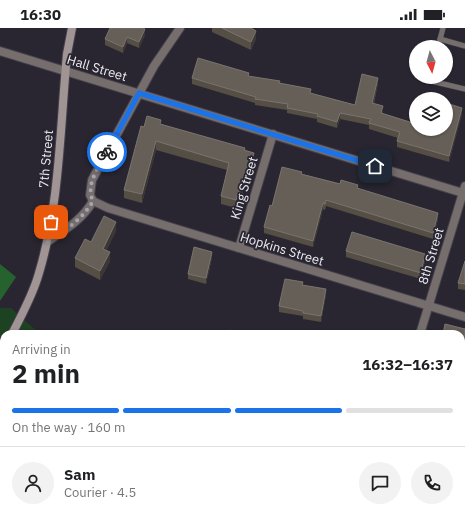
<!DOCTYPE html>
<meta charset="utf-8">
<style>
:root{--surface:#fff;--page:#f2f2f2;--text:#202124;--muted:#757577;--line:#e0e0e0;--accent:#1a73e8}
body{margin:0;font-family:"IBM Plex Sans",sans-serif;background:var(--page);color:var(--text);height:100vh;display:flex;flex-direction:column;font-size:15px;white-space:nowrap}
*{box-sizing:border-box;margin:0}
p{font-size:13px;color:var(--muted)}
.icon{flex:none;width:22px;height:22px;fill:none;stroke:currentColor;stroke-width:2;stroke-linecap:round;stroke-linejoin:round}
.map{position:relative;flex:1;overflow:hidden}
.sheet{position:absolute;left:0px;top:302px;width:465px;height:196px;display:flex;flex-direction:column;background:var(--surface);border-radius:12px 12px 0 0;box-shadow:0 1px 3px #0004}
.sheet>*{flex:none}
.needle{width:26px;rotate:174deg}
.controls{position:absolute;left:409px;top:12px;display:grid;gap:8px}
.controls a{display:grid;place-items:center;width:44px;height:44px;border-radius:50%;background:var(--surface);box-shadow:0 1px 3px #0004;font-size:20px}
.pin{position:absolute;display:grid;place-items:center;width:34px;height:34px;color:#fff;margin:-17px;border-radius:8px;box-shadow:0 2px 6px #0006}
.courier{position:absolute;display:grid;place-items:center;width:40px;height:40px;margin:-20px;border:3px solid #1a73e8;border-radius:50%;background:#fff;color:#222;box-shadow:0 1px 5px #0007}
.head em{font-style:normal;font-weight:700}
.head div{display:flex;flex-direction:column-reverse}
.head{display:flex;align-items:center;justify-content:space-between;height:68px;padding:0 12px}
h1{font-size:26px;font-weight:700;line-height:30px}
.bar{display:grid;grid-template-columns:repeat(4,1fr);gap:6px 4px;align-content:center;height:48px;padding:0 12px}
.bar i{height:5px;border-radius:3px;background:var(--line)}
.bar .selected{background:var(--accent)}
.bar p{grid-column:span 4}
.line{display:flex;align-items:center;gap:10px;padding:0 12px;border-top:1px solid var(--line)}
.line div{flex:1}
.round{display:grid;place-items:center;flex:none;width:42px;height:42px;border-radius:21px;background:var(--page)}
.status{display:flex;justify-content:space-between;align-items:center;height:28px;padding:0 20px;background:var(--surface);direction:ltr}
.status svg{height:11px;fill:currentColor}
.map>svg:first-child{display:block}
.green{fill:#1c4221}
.forest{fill:#25622e}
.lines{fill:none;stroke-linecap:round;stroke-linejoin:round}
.stream{stroke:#0e628f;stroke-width:4}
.service-casing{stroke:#44414c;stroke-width:6}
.minor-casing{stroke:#44414c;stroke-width:10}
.tertiary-casing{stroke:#44414c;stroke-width:10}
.secondary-casing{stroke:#44414c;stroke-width:10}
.path{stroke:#7c7a83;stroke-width:2.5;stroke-dasharray:1 3;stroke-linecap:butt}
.service{stroke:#756e6d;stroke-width:5}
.minor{stroke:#756e6d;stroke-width:8}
.tertiary{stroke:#756e6d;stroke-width:8}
.secondary{stroke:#a09594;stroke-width:8}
.wall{fill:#544e45}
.shaded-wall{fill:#3c3735}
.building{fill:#655f57;stroke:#7a7470}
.done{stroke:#a8a5ae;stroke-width:4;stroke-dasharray:0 7.2}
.route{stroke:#1a73e8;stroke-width:5}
.labels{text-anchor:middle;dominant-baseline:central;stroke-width:3.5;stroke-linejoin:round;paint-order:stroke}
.street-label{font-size:13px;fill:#eceaf1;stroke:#292631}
</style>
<div class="status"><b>16:30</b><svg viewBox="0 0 49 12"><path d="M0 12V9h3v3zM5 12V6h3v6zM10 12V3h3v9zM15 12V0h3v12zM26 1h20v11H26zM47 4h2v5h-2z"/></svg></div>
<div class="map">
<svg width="465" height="498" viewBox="0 0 465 498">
<rect width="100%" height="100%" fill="#292631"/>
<g class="green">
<path d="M0,280H11L40,306H4V373L0,371Z"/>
<path d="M67,494H134L135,498H69Z"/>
<path d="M168,494H296L300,498H165Z"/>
</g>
<path class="forest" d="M0,236L16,249L0,273Z"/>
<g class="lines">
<path class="stream" d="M101,494L103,498"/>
<defs>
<g id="service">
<path d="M440,11L465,18"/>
<path d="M438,19L443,0"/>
<path d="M431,49V53L465,61"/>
</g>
<g id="minor">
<path d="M0,23L463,165"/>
<path d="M93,173L108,180L465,289"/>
<path d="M93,173L90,167L92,152L154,38L180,0"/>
<path d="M47,214C65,202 82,192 93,173"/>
<path d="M239,220L273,106"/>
</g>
<g id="tertiary">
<path d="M420,306L465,158"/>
<path d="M362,498L363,494"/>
</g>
<g id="secondary">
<path d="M12,306C22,286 33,267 39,245C60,175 60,99 67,26L72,0"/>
<path d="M0,330L4,322"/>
</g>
</defs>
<use href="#service" class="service-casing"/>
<use href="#minor" class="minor-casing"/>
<use href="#tertiary" class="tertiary-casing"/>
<use href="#secondary" class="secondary-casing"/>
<g class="path">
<path d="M0,378L4,381"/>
<path d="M76,494L78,498"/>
</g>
<use href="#service" class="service"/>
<use href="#minor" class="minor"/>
<use href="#tertiary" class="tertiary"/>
<use href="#secondary" class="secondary"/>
</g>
<g class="wall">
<path d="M212,0H252L256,11L251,22L212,4Z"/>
<path d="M145,7L139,20L127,15L123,25L105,17V11Z"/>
<path d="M249,49L280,55L311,65L355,77L378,55L374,76L383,84L382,85L437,102L462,86L449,134L397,119V113L398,110L369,101V97L340,91L337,100L317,94V91L287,85V82L255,77V75L192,56V50Z"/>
<path d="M161,96L245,122L254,133L250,149L247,148L241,171L239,170L236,180L221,176V168L227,142L156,122L142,175L124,170V162L144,99Z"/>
<path d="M302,146L358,160L438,191L433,211L326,178L325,182L323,181L313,219L264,205V199L272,178Z"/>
<path d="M116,203L106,223L110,233L100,252L75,239V230L91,214Z"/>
<path d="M346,223L425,232L421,251L346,229Z"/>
<path d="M212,230L206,256L188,251V246Z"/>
<path d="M465,233V262L458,261V255Z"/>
<path d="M303,257L326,267L321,294L303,291V288L279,284V278Z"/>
<path d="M465,301V321L461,320V306Z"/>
<path d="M4,447V488L0,486V461Z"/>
</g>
<g class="shaded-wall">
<path d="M145,1V7L139,20V14Z"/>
<path d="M256,3V11L251,22V14Z"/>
<path d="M127,9V15L123,25V19Z"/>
<path d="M378,50V55L372,81V75Z"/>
<path d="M462,80V86L449,134V128Z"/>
<path d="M340,85V91L337,100V94Z"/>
<path d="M156,113V122L142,175V166Z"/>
<path d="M254,125V133L250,149V141Z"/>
<path d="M247,140V148L241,171V162Z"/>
<path d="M239,162V170L236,180V172Z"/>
<path d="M323,175V181L313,219V213Z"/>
<path d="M438,185V191L433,211V205Z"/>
<path d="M116,194V203L103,230V221Z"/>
<path d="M110,224V233L100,252V243Z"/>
<path d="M212,224V230L206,256V250Z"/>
<path d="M425,226V232L421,251V245Z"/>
<path d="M326,261V267L321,294V288Z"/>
</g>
<g class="building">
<path d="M110,0H143L145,1L139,14L127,9L123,19L105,11Z"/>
<path d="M222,0H251L256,3L251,14Z"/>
<path d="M198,30L249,45L248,48L280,53L279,55L311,61L310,65L355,77L362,46L378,50L372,75L383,78L381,85L416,96V101H432L437,102V101H446V75L462,80L449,128L397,113L400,104L369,95L371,91L340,85L337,94L317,88L318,86L287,80L288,76L255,71L256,69L192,50Z"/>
<path d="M147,88L161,92L160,96L245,120L244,122L254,125L250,141L247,140L241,162H239L236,172L221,168L229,135L156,113L142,166L124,162L141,98L144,99Z"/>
<path d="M282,139L302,144L301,146L340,156L341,152L358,157L357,160L438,185L433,205L326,172L325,176L323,175L313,213L264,199L270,177L272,178Z"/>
<path d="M104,188L116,194L103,221L110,224L100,243L75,230L85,211L91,214Z"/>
<path d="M352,204L425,226L421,245L346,223Z"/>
<path d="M194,219L212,224L206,250L188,246Z"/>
<path d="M465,233V256L458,255Z"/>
<path d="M285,251L303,254L302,257L326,261L321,288L303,285V283L279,278Z"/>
<path d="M445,296L465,301V315L461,314V306H443Z"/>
<path d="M230,302L238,306H228Z"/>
<path d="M4,447V480L0,479V461Z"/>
</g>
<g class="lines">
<path class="done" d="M51,194L47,214C65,202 82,192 93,173C85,156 99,139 107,124"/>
<path class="route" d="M107,124L139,65L375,138"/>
</g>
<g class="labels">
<g class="street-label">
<text transform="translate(97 40) rotate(17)">Hall Street</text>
<text transform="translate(46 131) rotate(-85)">7th Street</text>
<text transform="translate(244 160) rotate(-73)">King Street</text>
<text transform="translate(282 221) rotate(17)">Hopkins Street</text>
<text transform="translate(431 228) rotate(-73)">8th Street</text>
</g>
</g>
</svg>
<div class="controls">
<a><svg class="needle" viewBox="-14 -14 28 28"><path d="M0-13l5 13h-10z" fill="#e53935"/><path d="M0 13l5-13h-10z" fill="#757577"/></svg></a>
<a><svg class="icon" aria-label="layers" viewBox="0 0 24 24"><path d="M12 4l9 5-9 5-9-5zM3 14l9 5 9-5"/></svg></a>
</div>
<div class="pin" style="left:51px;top:194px;background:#ea580c"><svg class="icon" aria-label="bag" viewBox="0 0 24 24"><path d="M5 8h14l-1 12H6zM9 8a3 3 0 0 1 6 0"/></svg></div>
<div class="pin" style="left:375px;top:138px;background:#1f2937"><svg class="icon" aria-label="home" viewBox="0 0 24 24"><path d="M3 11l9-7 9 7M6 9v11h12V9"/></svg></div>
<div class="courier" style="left:107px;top:124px"><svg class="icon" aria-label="bike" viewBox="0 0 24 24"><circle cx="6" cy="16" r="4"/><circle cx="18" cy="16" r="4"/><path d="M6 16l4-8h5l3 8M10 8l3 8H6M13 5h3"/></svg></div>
<section class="sheet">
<div class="head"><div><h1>2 min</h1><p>Arriving in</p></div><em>16:32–16:37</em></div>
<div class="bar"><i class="selected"></i><i class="selected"></i><i class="selected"></i><i></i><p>On the way · 160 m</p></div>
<div class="line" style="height:72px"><a class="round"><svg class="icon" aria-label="person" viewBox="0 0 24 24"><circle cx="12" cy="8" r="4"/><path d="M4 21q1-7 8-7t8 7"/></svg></a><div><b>Sam</b><p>Courier · 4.5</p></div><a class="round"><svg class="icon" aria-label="chat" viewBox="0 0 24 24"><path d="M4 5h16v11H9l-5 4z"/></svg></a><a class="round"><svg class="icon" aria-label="phone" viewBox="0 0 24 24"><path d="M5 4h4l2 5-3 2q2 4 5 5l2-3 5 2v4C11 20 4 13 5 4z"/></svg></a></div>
</section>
</div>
